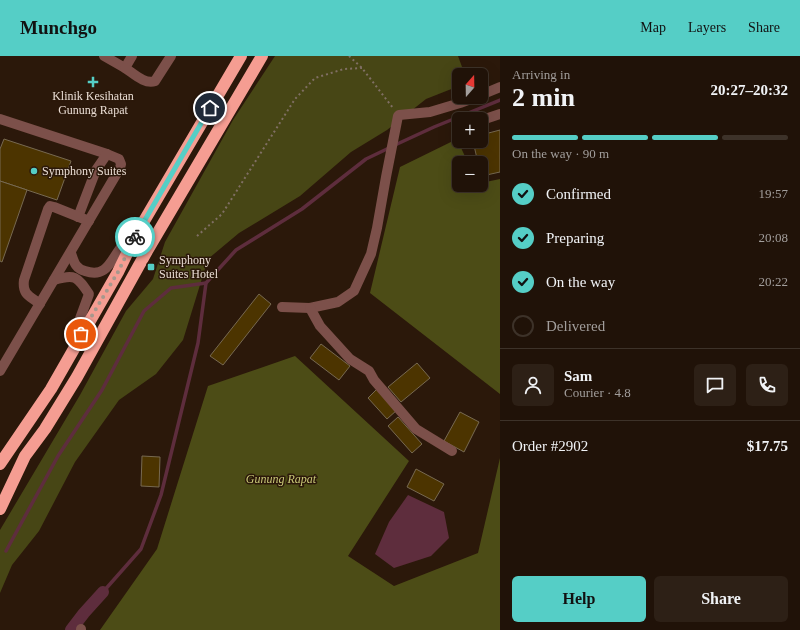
<!DOCTYPE html>
<meta charset="utf-8">
<style>
:root{--surface:#201208;--page:#2d2016;--text:#f1f3f6;--muted:#a29e9c;--line:#3d3229;--accent:#55cec6}
body{margin:0;font-family:Georgia,serif;background:var(--page);color:var(--text);height:100vh;display:flex;flex-direction:column;font-size:15px;white-space:nowrap}
*{box-sizing:border-box;margin:0}
p{font-size:13px;color:var(--muted)}
.icon{flex:none;width:22px;height:22px;fill:none;stroke:currentColor;stroke-width:2;stroke-linecap:round;stroke-linejoin:round}
.map{position:relative;flex:1;overflow:hidden}
.side{display:flex;flex-direction:column;background:var(--surface);width:300px}
.side>*{flex:none}
.needle{width:26px;rotate:20deg}
.tools{position:absolute;left:452px;top:12px;display:grid;gap:8px}
.tools a{display:grid;place-items:center;width:36px;height:36px;border-radius:6px;background:var(--surface);box-shadow:0 4px 16px #0002,0 0 0 1px var(--line);font-size:20px}
.pin{position:absolute;display:grid;place-items:center;width:34px;height:34px;color:#fff;margin:-17px;border:2px solid #fff;border-radius:50%;box-shadow:0 1px 4px #0007}
.courier{position:absolute;display:grid;place-items:center;width:40px;height:40px;margin:-20px;border:3px solid #55cec6;border-radius:50%;background:#fff;color:#222;box-shadow:0 1px 5px #0007}
.summary em{font-style:normal;font-weight:800}
.summary div{display:flex;flex-direction:column-reverse}
.summary{display:flex;align-items:center;justify-content:space-between;height:68px;padding:0 12px}
h1{font-size:26px;font-weight:800;line-height:30px}
.bar{display:grid;grid-template-columns:repeat(4,1fr);gap:6px 4px;align-content:center;height:48px;padding:0 12px}
.bar i{height:5px;border-radius:3px;background:var(--line)}
.bar .selected{background:var(--accent)}
.bar p{grid-column:span 4}
.line{display:flex;align-items:center;gap:10px;padding:0 12px;border-top:1px solid var(--line)}
.line div{flex:1}
.round{display:grid;place-items:center;flex:none;width:42px;height:42px;border-radius:6px;background:var(--page)}
ol{padding:0 12px;list-style:none}
li{display:flex;align-items:center;gap:12px;height:44px}
li p{margin-inline-start:auto}
li .icon{padding:4px;border-radius:50%;background:var(--accent);color:#111;stroke-width:4}
li:last-child{color:var(--muted)}
li i{width:22px;height:22px;border:2px solid var(--line);border-radius:50%}
.action{display:flex;gap:8px;margin-top:auto;padding:8px 12px}
.action a{flex:1;height:46px;border-radius:6px;background:var(--accent);color:#111;font-size:16px;font-weight:800;line-height:46px;text-align:center}
.action a+a{background:var(--page);color:var(--text)}
header{display:flex;align-items:center;gap:24px;box-sizing:border-box;height:56px;padding:0 20px;background:var(--accent);color:#111}
header strong{font-size:19px}
nav{display:flex;gap:22px;margin-inline-start:auto;font-size:14px}
main{display:flex;flex:1;min-height:0}
.map>svg:first-child{display:block}
.green{fill:#474615}
.forest{fill:#4c4c16}
.water{fill:#5e2d3d}
.lines{fill:none;stroke-linecap:round;stroke-linejoin:round}
.stream{stroke:#5e2d3d;stroke-width:3.5}
.canal{stroke:#5e2d3d;stroke-width:12}
.building{fill:#4c3400;stroke:#776951}
.path{stroke:#806f64;stroke-width:2;stroke-dasharray:2 3;stroke-linecap:butt}
.minor{stroke:#7c504a;stroke-width:10}
.highway{stroke:#f59d92;stroke-width:12}
.done{stroke:#a7988d;stroke-width:4;stroke-dasharray:0 7.2}
.route{stroke:#55cec6;stroke-width:5}
.poi-dot{fill:#55cec6;stroke:#2b180a;stroke-width:1.5}
.labels{text-anchor:middle;dominant-baseline:central;stroke-width:3;stroke-linejoin:round;paint-order:stroke}
.poi-label{font-size:12px;fill:#eaddd4;stroke:#2b180a;text-anchor:start}
.park-label{font-size:12px;font-style:italic;fill:#c9c978;stroke:#2b180a}
</style>
<header>
<strong>Munchgo</strong>
<nav><a>Map</a><a>Layers</a><a>Share</a></nav>
</header>
<main>
<div class="map">
<svg width="500" height="574" viewBox="0 0 500 574">
<rect width="100%" height="100%" fill="#2b180a"/>
<path class="green" d="M275,0H458L465,19H459V30L426,43L387,74L351,96L300,140L239,177L208,203L183,284L156,318L119,344L75,406L39,475L12,509L0,537V474L80,339L126,255L153,223L165,186L233,64Z"/>
<g class="forest">
<path d="M457,83L468,107H459V129H481V127L500,123V338L370,237L400,111Z"/>
<path d="M295,300L409,405L348,500L394,530L478,497L500,402V574H100L157,493L208,330Z"/>
</g>
<path class="water" d="M408,439L444,456L449,482L431,500L394,512L375,498L389,466Z"/>
<g class="lines">
<g class="stream">
<path d="M395,89L434,71L500,44"/>
<path d="M6,495L58,400L102,334L144,255L171,232L206,227"/>
<path d="M103,536L141,493L161,439L198,287L206,227L236,194L302,153L366,103L389,92"/>
</g>
<path class="canal" d="M71,574L84,557L103,536"/>
</g>
<g class="building">
<path d="M500,74V116L482,120L481,107H478L473,85H481V79Z"/>
<path d="M4,83L71,105L57,144L0,125V93Z"/>
<path d="M0,125L27,134L2,206L0,205Z"/>
<path d="M259,238L271,248L223,309L210,300Z"/>
<path d="M321,288L350,310L339,324L310,302Z"/>
<path d="M417,307L430,322L401,346L388,331Z"/>
<path d="M377,333L397,354L387,363L368,342Z"/>
<path d="M460,356L479,366L464,396L444,385Z"/>
<path d="M398,361L422,388L412,397L388,370Z"/>
<path d="M142,400L160,401L159,431L141,430Z"/>
<path d="M416,413L444,428L434,445L407,431Z"/>
</g>
<g class="lines">
<g class="path">
<path d="M349,0L362,12L393,52"/>
<path d="M197,180L222,158L295,43L315,22L344,13L362,12"/>
</g>
<g class="minor">
<path d="M104,0L125,12L132,0"/>
<path d="M125,12C133,17 145,29 155,25L171,0"/>
<path d="M481,39L500,31"/>
<path d="M0,63L107,98L119,103L121,108L120,112L0,315"/>
<path d="M482,64L500,58"/>
<path d="M78,161L96,114L107,98"/>
<path d="M71,197C74,206 75,212 85,215C109,223 111,201 124,188C128,184 132,181 136,178"/>
<path d="M54,224C75,218 77,220 89,238L74,279V292"/>
<path d="M40,248C30,240 22,239 24,224L48,153L50,150L54,151L89,165"/>
<path d="M282,251L310,252L338,246L354,235L371,198L377,172L386,121L398,60L399,59L430,56L460,47L476,41"/>
<path d="M310,252L320,270L350,303L369,315L374,324L416,373L452,395"/>
<path d="M81,574V573"/>
</g>
<g class="highway">
<path d="M0,408L51,333L118,216L137,177L241,0"/>
<path d="M0,453L25,400L45,373L77,321L147,195L262,0"/>
</g>
</g>
<g class="lines">
<path class="done" d="M81,278L118,216L135,181"/>
<path class="route" d="M135,181L210,52"/>
</g>
<g class="poi-dot">
<path d="M91 20h4v4h4v4h-4v4h-4v-4h-4v-4h4z"/>
<circle cx="34" cy="115" r="4"/>
<rect x="147" y="207" width="8" height="8" rx="2"/>
</g>
<g class="labels">
<g class="poi-label">
<text x="93" y="40" text-anchor="middle">Klinik Kesihatan<tspan x="93" dy="14">Gunung Rapat</tspan></text>
<text x="42" y="115">Symphony Suites</text>
<text x="159" y="204">Symphony<tspan x="159" dy="14">Suites Hotel</tspan></text>
</g>
<g class="park-label">
<text x="281" y="423">Gunung Rapat</text>
</g>
</g>
</svg>
<div class="tools">
<a><svg class="needle" viewBox="-14 -14 28 28"><path d="M0-13l5 13h-10z" fill="#e53935"/><path d="M0 13l5-13h-10z" fill="#a29e9c"/></svg></a>
<a>+</a>
<a>−</a>
</div>
<div class="pin" style="left:81px;top:278px;background:#ea580c"><svg class="icon" aria-label="bag" viewBox="0 0 24 24"><path d="M5 8h14l-1 12H6zM9 8a3 3 0 0 1 6 0"/></svg></div>
<div class="pin" style="left:210px;top:52px;background:#1f2937"><svg class="icon" aria-label="home" viewBox="0 0 24 24"><path d="M3 11l9-7 9 7M6 9v11h12V9"/></svg></div>
<div class="courier" style="left:135px;top:181px"><svg class="icon" aria-label="bike" viewBox="0 0 24 24"><circle cx="6" cy="16" r="4"/><circle cx="18" cy="16" r="4"/><path d="M6 16l4-8h5l3 8M10 8l3 8H6M13 5h3"/></svg></div>
</div>
<section class="side">
<div class="summary"><div><h1>2 min</h1><p>Arriving in</p></div><em>20:27–20:32</em></div>
<div class="bar"><i class="selected"></i><i class="selected"></i><i class="selected"></i><i></i><p>On the way · 90 m</p></div>
<ol>
<li><svg class="icon" aria-label="check" viewBox="0 0 24 24"><path d="M5 12l5 5 9-10"/></svg>Confirmed<p>19:57</p></li>
<li><svg class="icon" aria-label="check" viewBox="0 0 24 24"><path d="M5 12l5 5 9-10"/></svg>Preparing<p>20:08</p></li>
<li><svg class="icon" aria-label="check" viewBox="0 0 24 24"><path d="M5 12l5 5 9-10"/></svg>On the way<p>20:22</p></li>
<li><i></i>Delivered</li>
</ol>
<div class="line" style="height:72px"><a class="round"><svg class="icon" aria-label="person" viewBox="0 0 24 24"><circle cx="12" cy="8" r="4"/><path d="M4 21q1-7 8-7t8 7"/></svg></a><div><b>Sam</b><p>Courier · 4.8</p></div><a class="round"><svg class="icon" aria-label="chat" viewBox="0 0 24 24"><path d="M4 5h16v11H9l-5 4z"/></svg></a><a class="round"><svg class="icon" aria-label="phone" viewBox="0 0 24 24"><path d="M5 4h4l2 5-3 2q2 4 5 5l2-3 5 2v4C11 20 4 13 5 4z"/></svg></a></div>
<div class="line" style="height:52px"><div>Order #2902</div><b>$17.75</b></div>
<div class="action"><a>Help</a><a>Share</a></div>
</section>
</main>
